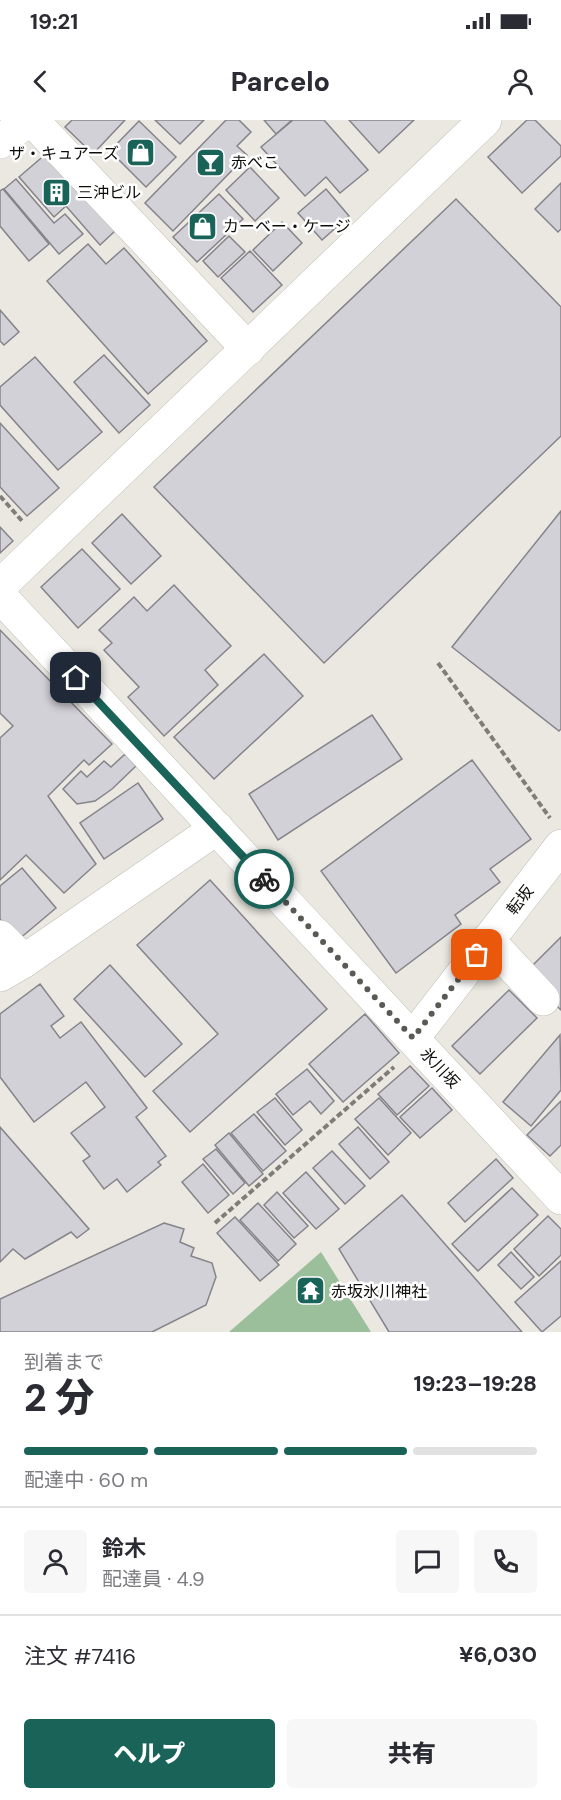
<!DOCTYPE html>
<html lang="ja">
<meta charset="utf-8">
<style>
:root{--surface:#fff;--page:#f7f7f7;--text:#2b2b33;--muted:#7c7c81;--line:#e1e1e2;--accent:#196359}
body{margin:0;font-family:"DM Sans","Noto Sans JP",sans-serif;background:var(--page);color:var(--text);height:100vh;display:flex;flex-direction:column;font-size:22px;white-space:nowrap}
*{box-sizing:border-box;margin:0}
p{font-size:20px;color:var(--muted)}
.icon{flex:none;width:33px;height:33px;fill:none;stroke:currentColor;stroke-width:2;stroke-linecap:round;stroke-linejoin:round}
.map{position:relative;height:1212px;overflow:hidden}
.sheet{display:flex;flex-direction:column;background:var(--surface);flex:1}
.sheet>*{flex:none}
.pin{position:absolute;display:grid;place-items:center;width:51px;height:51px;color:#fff;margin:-26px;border-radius:12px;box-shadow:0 3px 9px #0006}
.courier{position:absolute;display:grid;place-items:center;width:60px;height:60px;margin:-30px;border:4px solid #196359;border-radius:50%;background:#fff;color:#222;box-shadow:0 2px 8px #0007}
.head em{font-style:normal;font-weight:800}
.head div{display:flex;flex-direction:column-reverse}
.head{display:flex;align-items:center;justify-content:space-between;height:102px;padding:0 24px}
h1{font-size:39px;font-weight:800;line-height:45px}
.bar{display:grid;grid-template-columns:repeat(4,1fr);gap:9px 6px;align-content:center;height:72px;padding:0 24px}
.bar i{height:8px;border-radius:4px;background:var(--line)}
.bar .active{background:var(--accent)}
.bar p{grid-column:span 4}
.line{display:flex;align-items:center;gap:15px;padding:0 24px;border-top:2px solid var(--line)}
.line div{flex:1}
.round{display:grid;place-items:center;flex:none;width:63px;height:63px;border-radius:6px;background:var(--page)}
.primary-button{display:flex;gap:12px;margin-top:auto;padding:12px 24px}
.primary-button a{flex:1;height:69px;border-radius:6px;background:var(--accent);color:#fff;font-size:24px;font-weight:800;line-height:69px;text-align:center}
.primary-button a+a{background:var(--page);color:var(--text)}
.status{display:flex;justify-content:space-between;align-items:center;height:42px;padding:0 30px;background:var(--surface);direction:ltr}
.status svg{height:16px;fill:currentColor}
header{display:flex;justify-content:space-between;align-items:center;height:78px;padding:0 24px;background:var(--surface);font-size:27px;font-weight:800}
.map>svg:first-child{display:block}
.forest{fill:#9bbf9a}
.building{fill:#d3d1d8;stroke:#86838a;stroke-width:1.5}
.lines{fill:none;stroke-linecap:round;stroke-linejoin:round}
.minor-casing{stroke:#c1bfb8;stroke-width:34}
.major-casing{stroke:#c1bfb8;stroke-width:34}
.path{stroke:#7e7d78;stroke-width:4;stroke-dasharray:6 3;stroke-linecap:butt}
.minor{stroke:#fff;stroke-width:33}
.major{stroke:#fff;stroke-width:33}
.done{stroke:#5a5a55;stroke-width:6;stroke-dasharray:0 10.8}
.route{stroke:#196359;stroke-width:8}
.labels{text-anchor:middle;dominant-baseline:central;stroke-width:5;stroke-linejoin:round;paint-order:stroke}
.poi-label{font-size:16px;fill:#0d0d0a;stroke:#fff;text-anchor:start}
.street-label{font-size:16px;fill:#0d0d0a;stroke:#fff}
</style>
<div class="status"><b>19:21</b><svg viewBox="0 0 49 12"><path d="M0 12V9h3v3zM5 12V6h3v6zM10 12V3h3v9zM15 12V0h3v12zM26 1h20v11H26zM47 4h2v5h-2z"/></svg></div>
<header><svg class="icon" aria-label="back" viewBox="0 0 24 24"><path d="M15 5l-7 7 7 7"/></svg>Parcelo<svg class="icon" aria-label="person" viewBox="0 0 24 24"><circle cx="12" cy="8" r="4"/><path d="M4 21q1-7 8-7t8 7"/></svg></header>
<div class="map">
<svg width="561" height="1212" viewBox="0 0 561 1212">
<rect width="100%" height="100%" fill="#eae8e0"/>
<path class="forest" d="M321,1132L371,1212H229Z"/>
<g class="building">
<path d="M72,0H125L93,34L65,7Z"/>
<path d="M155,0H204L180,24Z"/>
<path d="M226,0H239L251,12L237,26L247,35L173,111L145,83Z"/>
<path d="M264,0H292L276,14Z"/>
<path d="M293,0H324L368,50L340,73L326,57L305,76L261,27Z"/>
<path d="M349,0H414L379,33Z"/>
<path d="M527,0H535L561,26V36L522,73L488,37Z"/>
<path d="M139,1L176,37L146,67L110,31Z"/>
<path d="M47,33L115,111L100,125L66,86L54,97L19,57Z"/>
<path d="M250,47L279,78L255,101L226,70Z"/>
<path d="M16,59L54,103L65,94L83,114L59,134L4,69Z"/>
<path d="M561,63V109L558,112L535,89Z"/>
<path d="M3,69L49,124L29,141L0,106V71Z"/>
<path d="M326,69L349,96L322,120L298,93Z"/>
<path d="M219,74L243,99L197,142L173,117Z"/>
<path d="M456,79L561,187V316L324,543L154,367Z"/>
<path d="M282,102L302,123L273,151L253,130Z"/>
<path d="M229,116L245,132L218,157L203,141Z"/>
<path d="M88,124L106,144L124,128L207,221L148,274L47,161Z"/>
<path d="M250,131L282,165L253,192L221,158Z"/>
<path d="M0,190L19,212L4,225L0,221Z"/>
<path d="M104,235L150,285L119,313L74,262Z"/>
<path d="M35,237L102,312L58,350L0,285V267Z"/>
<path d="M0,303L59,368L27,396L0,367Z"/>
<path d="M561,391V609L559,611L452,527Z"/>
<path d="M122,394L161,436L131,464L92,423Z"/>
<path d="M0,407L13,421L0,433Z"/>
<path d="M82,429L120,469L78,508L41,467Z"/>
<path d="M174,465L231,526L205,550L218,565L164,616L128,577L139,567L104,530L112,523L99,510L134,477L147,491Z"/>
<path d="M0,510L112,624L89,645L84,640L48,676L96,744L64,773L26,735L0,760V618L13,606L0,593Z"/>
<path d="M264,534L303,576L214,659L174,617Z"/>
<path d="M372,595L402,639L278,720L249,674Z"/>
<path d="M125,634L136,646L112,669L95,681L77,684L63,669L81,651L87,657L104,641L111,647Z"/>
<path d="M472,640L531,719L490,749L500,762L455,795L461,804L396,853L321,751Z"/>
<path d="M138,663L163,699L104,739L80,703Z"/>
<path d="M22,748L56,788L18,820L0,799V766Z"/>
<path d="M210,760L327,889L190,1012L153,971L218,914L137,825Z"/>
<path d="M561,817V890L524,854Z"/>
<path d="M110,845L182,924L145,957L74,879Z"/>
<path d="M40,864L64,896L51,906L60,918L81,902L147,988L136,997L166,1036L158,1042L161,1045L127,1072L117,1059L104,1069L83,1041L90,1036L71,1013L105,987L86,962L34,1002L0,957V894Z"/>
<path d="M509,870L537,898L480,954L452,926Z"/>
<path d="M365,894L399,933L343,982L309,944Z"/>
<path d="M560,915L561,970L531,1006L503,982Z"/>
<path d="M410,946L429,966L397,995L378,974Z"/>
<path d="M307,949L334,981L321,994L310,981L293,995L276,974Z"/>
<path d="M432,968L452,990L420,1018L400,997Z"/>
<path d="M275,978L302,1010L285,1025L257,992Z"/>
<path d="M379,978L411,1013L388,1035L355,999Z"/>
<path d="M561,981V1025L550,1036L527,1015Z"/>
<path d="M254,994L286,1031L263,1051L231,1013Z"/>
<path d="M0,1007L89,1109L77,1118L71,1112L25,1139L13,1129L0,1142Z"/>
<path d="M358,1007L389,1042L370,1059L339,1024Z"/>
<path d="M229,1013L263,1054L249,1066L215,1025Z"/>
<path d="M216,1029L245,1063L233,1074L203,1039Z"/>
<path d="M332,1031L365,1066L345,1084L313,1048Z"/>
<path d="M496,1039L513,1058L465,1102L448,1083Z"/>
<path d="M203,1044L229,1075L208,1093L182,1062Z"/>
<path d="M306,1052L339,1089L316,1109L283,1073Z"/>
<path d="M512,1068L538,1095L478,1151L452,1124Z"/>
<path d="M277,1072L308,1106L294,1118L264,1085Z"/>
<path d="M402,1075L522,1212H389L339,1129Z"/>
<path d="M258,1083L296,1124L278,1141L240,1100Z"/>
<path d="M548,1096L561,1109V1135L539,1156L514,1129Z"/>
<path d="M235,1097L279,1145L260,1161L217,1113Z"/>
<path d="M164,1103L184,1109L180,1122L194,1128L191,1136L212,1143L216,1157L206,1185L152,1212H0V1179Z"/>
<path d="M511,1132L534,1157L521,1169L498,1145Z"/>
<path d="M561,1141V1196L542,1212L515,1182Z"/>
</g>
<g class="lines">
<defs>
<g id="minor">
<path d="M32,0L248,229"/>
<path d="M0,466L485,0"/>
<path d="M0,476L561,1078"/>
<path d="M0,817L24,841"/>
<path d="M488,820L543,879"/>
<path d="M0,855L24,841L217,708"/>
<path d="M413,918L561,726"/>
</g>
<path id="major" d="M0,22L28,0"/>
</defs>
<use href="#minor" class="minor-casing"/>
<use href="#major" class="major-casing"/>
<g class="path">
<path d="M0,376L23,402"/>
<path d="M438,543L550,698"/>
<path d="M215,1103L394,947"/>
</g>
<use href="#minor" class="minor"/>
<use href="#major" class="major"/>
</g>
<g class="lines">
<path class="done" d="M264,759L413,918L477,835"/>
<path class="route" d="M76,558L264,759"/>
</g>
<defs>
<symbol id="shop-square" viewBox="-11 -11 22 22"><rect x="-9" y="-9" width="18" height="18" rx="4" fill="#196359" stroke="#fff"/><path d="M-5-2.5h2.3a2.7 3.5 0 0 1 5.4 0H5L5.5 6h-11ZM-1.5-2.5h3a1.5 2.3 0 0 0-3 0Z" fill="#fff"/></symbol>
<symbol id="bar-square" viewBox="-11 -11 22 22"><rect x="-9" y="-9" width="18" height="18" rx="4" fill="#196359" stroke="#fff"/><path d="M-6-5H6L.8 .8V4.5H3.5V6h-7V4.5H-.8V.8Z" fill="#fff"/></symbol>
<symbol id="building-square" viewBox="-11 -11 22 22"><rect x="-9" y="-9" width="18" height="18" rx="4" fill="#196359" stroke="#fff"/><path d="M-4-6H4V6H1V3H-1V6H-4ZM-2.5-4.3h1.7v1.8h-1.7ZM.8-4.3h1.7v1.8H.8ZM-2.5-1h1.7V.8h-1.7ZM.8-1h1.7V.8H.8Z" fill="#fff"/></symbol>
<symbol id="temple-square" viewBox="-11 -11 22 22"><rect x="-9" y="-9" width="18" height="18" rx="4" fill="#196359" stroke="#fff"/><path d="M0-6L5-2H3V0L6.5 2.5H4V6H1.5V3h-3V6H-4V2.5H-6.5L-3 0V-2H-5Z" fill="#fff"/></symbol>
</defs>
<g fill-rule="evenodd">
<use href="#shop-square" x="124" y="16" width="33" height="33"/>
<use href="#bar-square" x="194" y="26" width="33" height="33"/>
<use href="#building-square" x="40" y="56" width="33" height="33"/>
<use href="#shop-square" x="186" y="90" width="33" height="33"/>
<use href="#temple-square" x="294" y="1154" width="33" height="33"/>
</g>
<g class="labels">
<g class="poi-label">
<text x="119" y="33" text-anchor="end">ザ・キュアーズ</text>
<text x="231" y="42">赤べこ</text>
<text x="77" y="72">三沖ビル</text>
<text x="223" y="106">カーベー・ケージ</text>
<text x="331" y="1171">赤坂氷川神社</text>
</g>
<g class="street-label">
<text transform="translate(520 780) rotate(-52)">転坂</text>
<text transform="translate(440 948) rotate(47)">氷川坂</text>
</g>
</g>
</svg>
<div class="pin" style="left:477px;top:835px;background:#ea580c"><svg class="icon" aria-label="bag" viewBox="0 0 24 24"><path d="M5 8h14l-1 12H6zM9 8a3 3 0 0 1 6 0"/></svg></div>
<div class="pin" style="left:76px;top:558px;background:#1f2937"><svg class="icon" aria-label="home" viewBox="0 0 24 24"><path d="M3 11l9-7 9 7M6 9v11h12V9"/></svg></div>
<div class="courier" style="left:264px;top:759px"><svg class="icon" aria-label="bike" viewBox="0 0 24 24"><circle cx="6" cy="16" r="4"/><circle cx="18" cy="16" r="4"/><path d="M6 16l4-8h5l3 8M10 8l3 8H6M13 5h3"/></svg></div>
</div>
<section class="sheet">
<div class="head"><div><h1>2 分</h1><p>到着まで</p></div><em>19:23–19:28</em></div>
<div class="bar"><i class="active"></i><i class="active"></i><i class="active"></i><i></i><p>配達中 · 60 m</p></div>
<div class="line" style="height:108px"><a class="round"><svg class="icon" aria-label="person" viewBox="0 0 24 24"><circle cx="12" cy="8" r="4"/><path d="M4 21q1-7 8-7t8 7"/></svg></a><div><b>鈴木</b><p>配達員 · 4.9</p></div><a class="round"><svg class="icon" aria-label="chat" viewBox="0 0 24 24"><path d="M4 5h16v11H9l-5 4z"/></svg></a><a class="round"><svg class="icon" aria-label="phone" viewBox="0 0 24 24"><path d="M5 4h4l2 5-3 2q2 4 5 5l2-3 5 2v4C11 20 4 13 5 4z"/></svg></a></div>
<div class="line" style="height:78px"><div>注文 #7416</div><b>¥6,030</b></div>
<div class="primary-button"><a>ヘルプ</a><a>共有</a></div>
</section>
